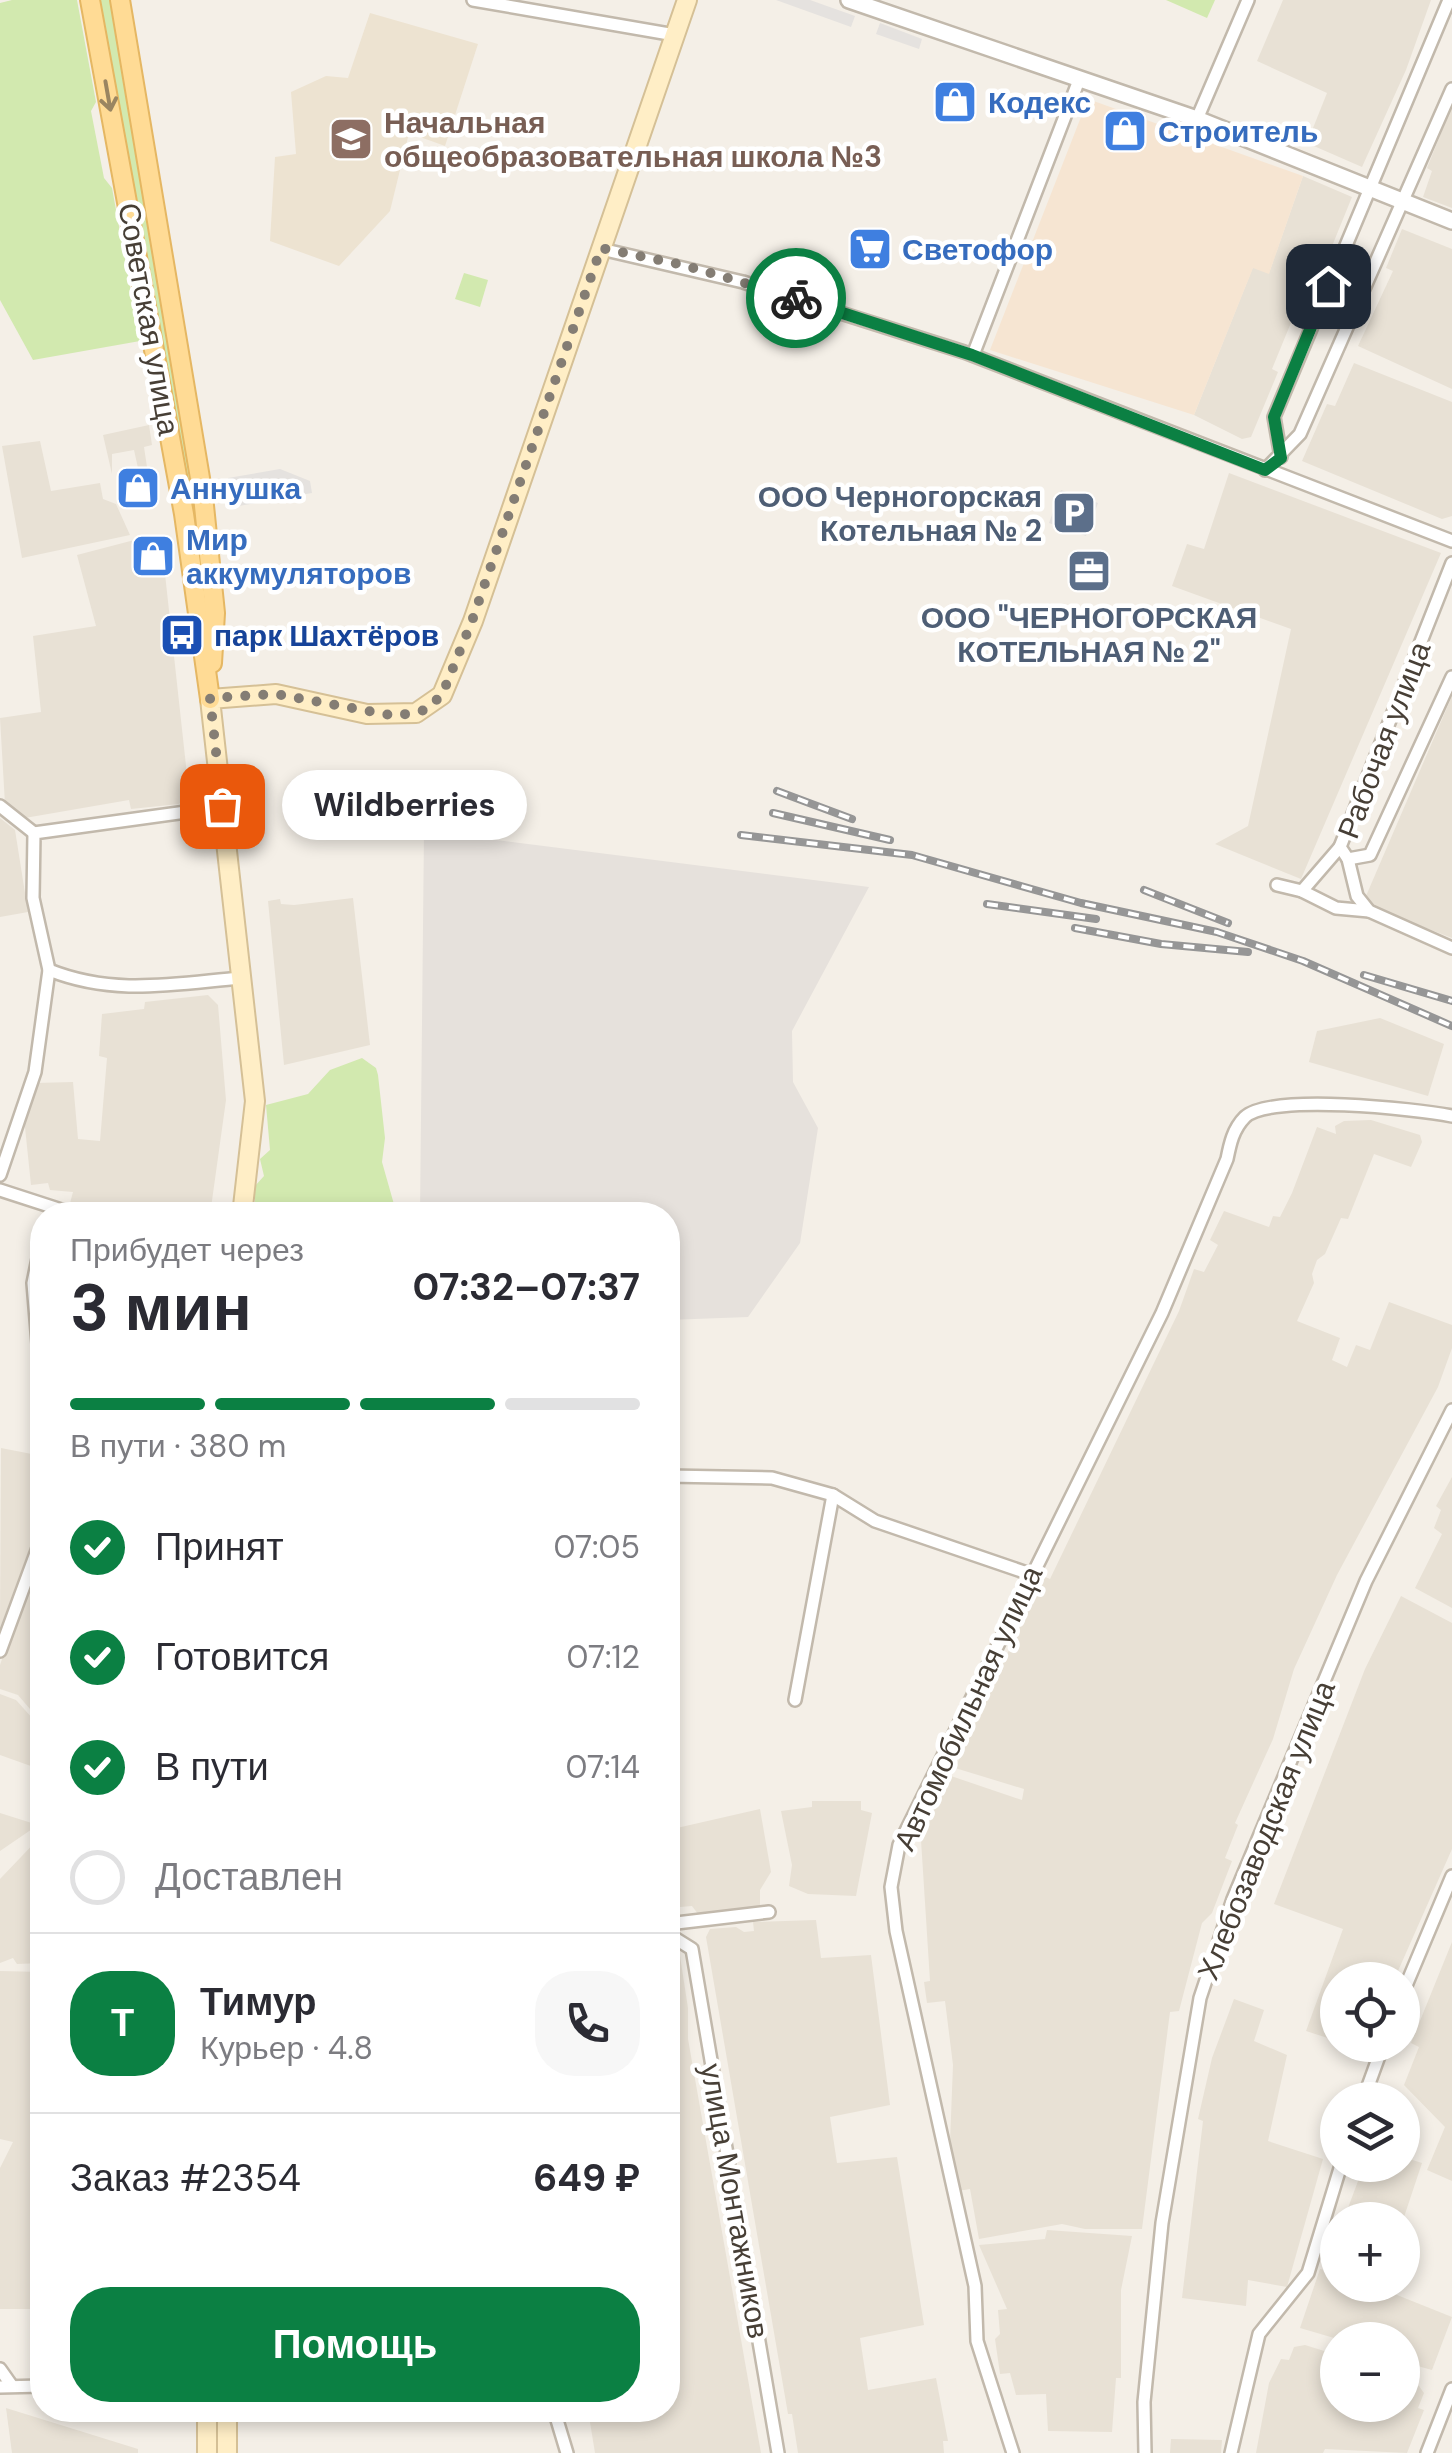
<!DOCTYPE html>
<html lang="ru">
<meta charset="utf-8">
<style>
:root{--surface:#fff;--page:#f7f7f7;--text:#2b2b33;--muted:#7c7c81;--line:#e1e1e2;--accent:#0b8043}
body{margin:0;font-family:"DM Sans",sans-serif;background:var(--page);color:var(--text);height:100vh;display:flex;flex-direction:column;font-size:38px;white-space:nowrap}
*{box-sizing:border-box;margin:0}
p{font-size:32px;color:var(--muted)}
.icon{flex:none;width:55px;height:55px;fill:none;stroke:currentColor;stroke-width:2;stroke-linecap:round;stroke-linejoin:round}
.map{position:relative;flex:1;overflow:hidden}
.panel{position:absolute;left:30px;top:1202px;width:650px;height:1220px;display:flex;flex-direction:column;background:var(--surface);border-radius:40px;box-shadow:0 5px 15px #0003}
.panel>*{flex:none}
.tools{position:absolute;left:1320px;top:1962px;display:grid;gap:20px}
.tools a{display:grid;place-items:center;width:100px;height:100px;border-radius:50%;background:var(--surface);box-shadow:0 5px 15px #0003;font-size:50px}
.pin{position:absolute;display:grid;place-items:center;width:85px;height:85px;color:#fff;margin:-42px;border-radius:20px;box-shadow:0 5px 15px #0006}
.courier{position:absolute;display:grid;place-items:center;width:100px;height:100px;margin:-50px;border:8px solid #0b8043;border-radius:50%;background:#fff;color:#222;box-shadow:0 2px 12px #0007}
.bubble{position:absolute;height:70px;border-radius:35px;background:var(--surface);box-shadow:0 5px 15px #0003;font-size:32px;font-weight:700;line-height:70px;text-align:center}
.head em{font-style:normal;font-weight:700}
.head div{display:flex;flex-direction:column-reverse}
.head{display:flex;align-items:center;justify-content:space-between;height:170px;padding:0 40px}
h1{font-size:65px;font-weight:700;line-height:75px}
.bar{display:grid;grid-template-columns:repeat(4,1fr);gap:15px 10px;align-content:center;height:120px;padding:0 40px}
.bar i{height:12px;border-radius:8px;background:var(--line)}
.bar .selected{background:var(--accent)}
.bar p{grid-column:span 4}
.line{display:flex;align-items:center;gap:25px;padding:0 40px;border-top:2px solid var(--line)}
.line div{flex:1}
.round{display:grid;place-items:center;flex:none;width:105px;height:105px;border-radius:40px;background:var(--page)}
ol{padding:0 40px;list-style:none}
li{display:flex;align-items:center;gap:30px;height:110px}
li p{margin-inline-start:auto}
li .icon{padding:10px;border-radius:50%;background:var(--accent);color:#fff;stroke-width:4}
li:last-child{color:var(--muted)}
li i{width:55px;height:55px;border:5px solid var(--line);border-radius:50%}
.cta{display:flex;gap:20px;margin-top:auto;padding:20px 40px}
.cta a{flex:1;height:115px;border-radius:40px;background:var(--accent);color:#fff;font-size:40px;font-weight:700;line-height:115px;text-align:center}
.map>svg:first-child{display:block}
.residential{fill:#e8e1d5}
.commercial{fill:#f6e5d2}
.industrial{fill:#e6e1dc}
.education{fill:#ede3d1}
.green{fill:#d2e9af}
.parking{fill:#e5e2df}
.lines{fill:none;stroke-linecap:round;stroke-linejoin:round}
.minor-casing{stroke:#c2b9ac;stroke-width:16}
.tertiary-casing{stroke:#c2b9ac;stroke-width:20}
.secondary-casing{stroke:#d5c096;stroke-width:22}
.primary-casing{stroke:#e5b763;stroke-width:22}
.minor{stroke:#fff;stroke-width:11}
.tertiary{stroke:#fff;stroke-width:15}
.secondary{stroke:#ffeec6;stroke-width:18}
.primary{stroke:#ffdb95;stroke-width:18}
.rail-casing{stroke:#969696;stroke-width:8}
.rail{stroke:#fff;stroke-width:4;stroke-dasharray:11;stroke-linecap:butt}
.oneway{stroke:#9a8561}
.done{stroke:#847d74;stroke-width:10;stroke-dasharray:0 18}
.route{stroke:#0b8043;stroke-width:12}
.labels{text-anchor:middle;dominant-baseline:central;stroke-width:9;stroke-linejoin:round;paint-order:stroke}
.shop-label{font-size:30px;font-weight:bold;fill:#366cbe;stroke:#fff;text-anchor:start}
.education-label{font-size:30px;font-weight:bold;fill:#785e54;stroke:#fff;text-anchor:start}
.street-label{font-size:30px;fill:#473f36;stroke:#fff}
.service-label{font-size:30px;font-weight:bold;fill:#4e5e75;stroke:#fff;text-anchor:end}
.transit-label{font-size:30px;font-weight:bold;fill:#164399;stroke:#fff;text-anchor:start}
</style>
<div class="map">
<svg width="1452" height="2453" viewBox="0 0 1452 2453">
<rect width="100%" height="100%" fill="#f4efe7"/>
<g class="residential">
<path d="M1283,0H1431L1406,70L1362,167L1307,143L1327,93L1257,61Z"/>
<path d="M1452,106V208L1423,197L1432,171L1427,168Z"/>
<path d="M1303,176L1352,197L1315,288L1297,308L1272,369L1278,372L1251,437L1242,439L1194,415L1253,267L1269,273Z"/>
<path d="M1402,229L1452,249V389L1358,346L1393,271L1386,268Z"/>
<path d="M1354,363L1452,402V516L1442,519L1302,461L1327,404L1335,406Z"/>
<path d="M149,425L152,445L144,447L147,467L138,468L134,450L112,454V474L103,435Z"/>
<path d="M40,441L51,491L100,483L103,499L116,504L130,535L22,558L2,446Z"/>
<path d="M1229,473L1441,553L1301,879L1215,844L1248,826L1291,629L1172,586L1187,544L1204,549Z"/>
<path d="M142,538L148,577L165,574L189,793L179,804L131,809L129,800L19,819L5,804L0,718L41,712L33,636L96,626L77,555Z"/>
<path d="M1452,696V938L1374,908L1366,896Z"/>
<path d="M0,818L15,830L28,912L0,917Z"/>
<path d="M353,898L370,1045L284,1065L268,901L280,899L281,904L294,905Z"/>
<path d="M208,995L218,1005L226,1100L210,1215H111L69,1207L73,1192L50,1190L48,1183L31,1185L23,1108L35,1083L73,1082L78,1139L100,1141L107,1058L99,1056L102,1014L144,1009L145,1002Z"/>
<path d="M1380,1018L1444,1044L1428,1096L1309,1062L1317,1031Z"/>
<path d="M1371,1120L1420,1135L1422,1142L1411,1167L1374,1154L1348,1219L1341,1218L1325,1254L1317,1260L1312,1274L1314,1283L1297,1321L1340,1338L1332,1360L1347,1367L1356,1345L1370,1350L1389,1302L1452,1325V1348L1438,1387L1337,1575L1294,1669L1273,1739L1235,1823L1238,1825L1225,1858L1232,1861L1212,1913L1202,1923L1179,2011L1170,2012L1142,2229H1085L1062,2224L979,2239L970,2189L958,2191L950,2142L953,2065L945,2001L927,2003L924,1982L930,1981L921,1840L948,1775L1022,1800L1024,1789L955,1768L1043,1576L1050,1579L1179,1311L1194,1269L1204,1272L1218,1245L1210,1240L1224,1211L1269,1227L1273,1216L1280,1217L1292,1193L1317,1127L1336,1134L1335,1126L1344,1121Z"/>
<path d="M1,1448L42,1456V1515L0,1628Z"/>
<path d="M1452,1477V1608L1415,1588L1442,1534L1434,1528L1441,1510L1436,1506Z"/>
<path d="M42,1567V1723L18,1695L0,1689V1665L20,1606Z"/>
<path d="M1401,1596L1452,1623V1849L1394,1980H1338L1337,2041L1306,2031L1343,1929L1274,1904L1365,1669Z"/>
<path d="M0,1694L16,1700L42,1729V1770L0,1755Z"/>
<path d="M812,1801H861V1810L872,1813L856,1896L808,1894L789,1886L792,1865L781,1811L812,1807Z"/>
<path d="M760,1809L771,1872L760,1890V1906L698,1914L692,1906L668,1908V1830Z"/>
<path d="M0,1813L38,1825L0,1851Z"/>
<path d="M42,1835V1963L17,1964L13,1958L0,1963V1879Z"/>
<path d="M816,1920L821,1958L871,1955L890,2105L830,2117L837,2163L897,2157L924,2325L860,2338L868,2390L936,2378L948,2441H943L944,2453H798L792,2414H788L706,1937L710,1929L736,1927L744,1932L754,1931L753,1922Z"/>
<path d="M668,1941L680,1956L688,2008V2039L761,2453H595L588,2410H668Z"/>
<path d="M1452,1942V2181L1427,2170L1445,2127L1404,2085L1419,2047L1411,2043Z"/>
<path d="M0,1971L42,1972V2309H0V2168L13,2142L0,2139Z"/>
<path d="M1234,1999L1264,2010L1254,2041L1287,2055L1268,2141L1323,2159L1287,2287L1248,2280L1246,2306L1182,2298L1203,2121L1198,2119L1212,2058Z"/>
<path d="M1403,2157L1422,2163L1404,2217L1392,2220L1348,2208L1364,2165H1402Z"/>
<path d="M1047,2230L1132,2236L1121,2290V2378H1116L1112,2432L1048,2431L1046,2394L1016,2395L1010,2373L1000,2374L995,2339L1000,2334L998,2310L1007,2309L979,2245L1045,2239Z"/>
<path d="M1320,2269L1337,2273L1338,2285H1382V2289L1452,2317L1432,2370L1403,2362L1402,2340H1341L1300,2328Z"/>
<path d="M1305,2345L1337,2355L1338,2405H1402L1403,2381L1419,2386L1424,2393L1418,2408L1424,2410L1407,2453L1325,2449L1323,2453H1256L1269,2383L1281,2359L1289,2360L1294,2347Z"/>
<path d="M6,2408L138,2449V2453H12Z"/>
<path d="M1171,2439L1222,2440L1221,2453H1170Z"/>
</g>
<path class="commercial" d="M1088,99L1303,176L1269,274L1253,268L1194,415L990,350Z"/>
<path class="industrial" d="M424,831L869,887L792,1031L793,1082L818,1128L800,1243L748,1317L668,1320V1215H420Z"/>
<path class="education" d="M370,13L478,44L445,146L409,133L390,211L339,266L270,241L275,157L296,154L291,92L326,76L348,78Z"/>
<g class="green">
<path d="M12,0H77L96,102L91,111L104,178L112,188L140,341L33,360L0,300V3Z"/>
<path d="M97,0H114L197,493L188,494Z"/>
<path d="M1166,0H1215L1207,18Z"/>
<path d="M464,273L488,280L480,307L455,299Z"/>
<path d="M362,1058L376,1068L378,1075L385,1138L382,1162L397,1215H263L255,1205V1186L264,1176L260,1159L270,1150L266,1105L308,1094L330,1070Z"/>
</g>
<g class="parking">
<path d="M776,0H810L855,16L851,27Z"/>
<path d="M880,23L922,39L919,49L876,34Z"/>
<path d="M280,469L310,481L312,493L233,507L228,478Z"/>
<path d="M1061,490L1098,503L1086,536L1049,523Z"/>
</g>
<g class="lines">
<defs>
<g id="minor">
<path d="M473,0L675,35"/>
<path d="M1197,119L1248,0"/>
<path d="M601,249L743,282L964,352L1452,541"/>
<path d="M973,355L1079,80"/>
<path d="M1281,457L1274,417L1449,0"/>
<path d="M1265,470L1300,434L1452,89"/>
<path d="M1452,677L1370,855L1348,859L1357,896L1369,911L1452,948"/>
<path d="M0,806L34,833"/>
<path d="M1340,847L1302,891L1336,908L1369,911"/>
<path d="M1348,859L1340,847L1452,563"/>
<path d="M1277,885L1302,891"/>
<path d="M49,970C114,996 172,984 241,978"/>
<path d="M0,1175L35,1072L49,970L33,898L34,833L222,807"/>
<path d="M0,1190L77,1215"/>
<path d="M42,1239L33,1283L42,1392"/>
<path d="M668,1476L772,1478L833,1495L875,1521L1030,1574"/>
<path d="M0,1651L42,1537"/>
<path d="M795,1700L833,1495"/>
<path d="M668,1924L769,1912"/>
<path d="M668,1934L692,1949L778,2453"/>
<path d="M1402,1995L1452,1876"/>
<path d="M1363,2100L1383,2045"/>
<path d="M0,2369L12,2386"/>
<path d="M0,2387L42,2386"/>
<path d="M554,2410L567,2453"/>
<path d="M1013,2453L977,2341L975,2286L896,1931L891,1887L899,1845L1162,1313L1227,1159C1230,1144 1233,1129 1245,1117C1271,1093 1415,1109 1452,1116"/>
<path d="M1145,2453L1144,2402L1162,2223L1200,1998L1233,1899L1366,1581L1452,1410"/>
<path d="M1231,2453L1259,2334L1308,2273L1341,2165"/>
<path d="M1427,2453L1452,2389"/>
</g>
<path id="tertiary" d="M849,0L1197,119L1452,221"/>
<g id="secondary">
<path d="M242,1215L255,1101L210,699L276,694L367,714L416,713L442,695L473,621L687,0"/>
<path d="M207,2453V2410"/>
<path d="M227,2453V2410"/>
</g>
<g id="primary">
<path d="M90,0L184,514L210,699"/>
<path d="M120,0L203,496L215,613L212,663"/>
</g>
</defs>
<use href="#minor" class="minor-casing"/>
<use href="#tertiary" class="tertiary-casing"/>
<use href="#secondary" class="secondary-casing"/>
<use href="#primary" class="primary-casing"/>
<use href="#minor" class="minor"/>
<use href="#tertiary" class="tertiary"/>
<use href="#secondary" class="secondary"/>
<use href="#primary" class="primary"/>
<defs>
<g id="rail">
<path d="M777,791L852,819"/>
<path d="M773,813L890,840"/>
<path d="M741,835L912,855L1081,903L1217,932L1303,961L1452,1026"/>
<path d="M1144,890L1228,923"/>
<path d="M987,904L1096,919"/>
<path d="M1075,928L1161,944L1248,952"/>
<path d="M1364,975L1452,1001"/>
</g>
</defs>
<use href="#rail" class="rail-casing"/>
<use href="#rail" class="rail"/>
</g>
<defs><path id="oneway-shaft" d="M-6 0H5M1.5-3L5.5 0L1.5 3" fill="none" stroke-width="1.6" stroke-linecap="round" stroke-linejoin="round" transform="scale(2.5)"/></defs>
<use class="oneway" href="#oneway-shaft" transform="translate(108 96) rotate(80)"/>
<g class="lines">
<path class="done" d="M222,806L210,698L276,694L396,716L425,710L442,695L472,621L601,248L683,265L796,298"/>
<path class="route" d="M796,298L972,355L1265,470L1281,458L1274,417L1328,286"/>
</g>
<defs>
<symbol id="shop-square" viewBox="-11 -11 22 22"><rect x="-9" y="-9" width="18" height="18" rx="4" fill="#3f7fe0" stroke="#fff"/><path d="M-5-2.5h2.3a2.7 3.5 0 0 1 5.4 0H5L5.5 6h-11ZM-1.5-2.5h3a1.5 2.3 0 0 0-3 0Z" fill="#fff"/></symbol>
<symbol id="school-square" viewBox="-11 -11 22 22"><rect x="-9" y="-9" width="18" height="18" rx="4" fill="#8d6e63" stroke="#fff"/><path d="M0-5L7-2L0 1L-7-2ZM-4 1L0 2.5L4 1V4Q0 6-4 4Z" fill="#fff"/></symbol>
<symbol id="supermarket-square" viewBox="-11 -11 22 22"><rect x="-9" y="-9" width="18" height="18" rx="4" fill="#3f7fe0" stroke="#fff"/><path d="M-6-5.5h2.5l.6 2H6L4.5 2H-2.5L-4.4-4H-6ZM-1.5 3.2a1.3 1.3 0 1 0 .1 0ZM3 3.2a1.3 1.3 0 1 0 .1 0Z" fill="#fff"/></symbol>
<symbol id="parking-square" viewBox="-11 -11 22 22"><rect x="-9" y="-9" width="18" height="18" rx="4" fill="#5c6f8a" stroke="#fff"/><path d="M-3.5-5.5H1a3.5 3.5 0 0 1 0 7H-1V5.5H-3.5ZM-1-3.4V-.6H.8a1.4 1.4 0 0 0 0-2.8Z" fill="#fff"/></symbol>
<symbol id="office-square" viewBox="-11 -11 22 22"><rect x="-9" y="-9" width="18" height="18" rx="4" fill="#5c6f8a" stroke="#fff"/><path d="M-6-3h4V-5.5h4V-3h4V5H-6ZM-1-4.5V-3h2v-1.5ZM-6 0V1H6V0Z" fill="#fff"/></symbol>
<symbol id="bus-square" viewBox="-11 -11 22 22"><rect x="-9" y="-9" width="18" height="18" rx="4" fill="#1a4fb4" stroke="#fff"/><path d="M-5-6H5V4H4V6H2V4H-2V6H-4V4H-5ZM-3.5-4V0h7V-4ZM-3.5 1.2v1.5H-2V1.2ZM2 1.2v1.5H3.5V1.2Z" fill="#fff"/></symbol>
</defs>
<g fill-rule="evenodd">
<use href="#shop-square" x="930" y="77" width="50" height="50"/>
<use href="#shop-square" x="1100" y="106" width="50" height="50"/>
<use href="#school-square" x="326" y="114" width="50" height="50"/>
<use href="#supermarket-square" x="845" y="224" width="50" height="50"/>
<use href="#shop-square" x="113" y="463" width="50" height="50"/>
<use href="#parking-square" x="1049" y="488" width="50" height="50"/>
<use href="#shop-square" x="128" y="531" width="50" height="50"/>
<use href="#office-square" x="1064" y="546" width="50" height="50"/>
<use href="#bus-square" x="157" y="610" width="50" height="50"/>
</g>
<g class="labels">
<g class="shop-label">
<text x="988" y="102">Кодекс</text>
<text x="1158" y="131">Строитель</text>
<text x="902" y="249">Светофор</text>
<text x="170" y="488">Аннушка</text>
<text x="186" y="539">Мир<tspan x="186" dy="34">аккумуляторов</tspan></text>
</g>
<g class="education-label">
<text x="384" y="122">Начальная<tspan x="384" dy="34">общеобразовательная школа №3</tspan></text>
</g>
<g class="street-label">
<text transform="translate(149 319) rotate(80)">Советская улица</text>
<text transform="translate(1384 740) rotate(-69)">Рабочая улица</text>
<text transform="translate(968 1708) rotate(-65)">Автомобильная улица</text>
<text transform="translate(1266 1830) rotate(-68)">Хлебозаводская улица</text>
<text transform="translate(735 2201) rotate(80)">улица Монтажников</text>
</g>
<g class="service-label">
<text x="1042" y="496">ООО Черногорская<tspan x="1042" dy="34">Котельная № 2</tspan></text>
<text x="1089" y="617" text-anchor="middle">ООО "ЧЕРНОГОРСКАЯ<tspan x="1089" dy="34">КОТЕЛЬНАЯ № 2"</tspan></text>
</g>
<g class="transit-label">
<text x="214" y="635">парк Шахтёров</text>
</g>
</g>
</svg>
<div class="tools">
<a><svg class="icon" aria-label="locate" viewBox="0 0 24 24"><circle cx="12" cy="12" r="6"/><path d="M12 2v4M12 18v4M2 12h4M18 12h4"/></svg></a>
<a><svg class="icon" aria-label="layers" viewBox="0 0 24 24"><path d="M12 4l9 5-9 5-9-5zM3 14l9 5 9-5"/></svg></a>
<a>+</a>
<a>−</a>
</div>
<div class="pin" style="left:222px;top:806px;background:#ea580c"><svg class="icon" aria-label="bag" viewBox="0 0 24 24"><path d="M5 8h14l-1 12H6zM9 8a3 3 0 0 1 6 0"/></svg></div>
<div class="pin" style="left:1328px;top:286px;background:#1f2937"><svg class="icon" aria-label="home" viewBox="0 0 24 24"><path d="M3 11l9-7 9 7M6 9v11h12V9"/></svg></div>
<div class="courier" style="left:796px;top:298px"><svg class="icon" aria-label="bike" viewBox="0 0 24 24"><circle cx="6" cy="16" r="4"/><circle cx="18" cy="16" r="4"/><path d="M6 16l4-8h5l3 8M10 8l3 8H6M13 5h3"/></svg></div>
<div class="bubble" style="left:282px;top:770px;width:245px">Wildberries</div>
<section class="panel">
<div class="head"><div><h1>3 мин</h1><p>Прибудет через</p></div><em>07:32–07:37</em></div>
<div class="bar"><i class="selected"></i><i class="selected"></i><i class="selected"></i><i></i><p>В пути · 380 m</p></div>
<ol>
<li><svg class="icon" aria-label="check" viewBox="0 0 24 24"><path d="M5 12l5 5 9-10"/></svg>Принят<p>07:05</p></li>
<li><svg class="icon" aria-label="check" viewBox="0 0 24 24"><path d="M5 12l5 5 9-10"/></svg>Готовится<p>07:12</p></li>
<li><svg class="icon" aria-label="check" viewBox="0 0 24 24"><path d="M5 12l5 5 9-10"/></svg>В пути<p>07:14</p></li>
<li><i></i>Доставлен</li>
</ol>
<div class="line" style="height:180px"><b class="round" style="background:var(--accent);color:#fff">Т</b><div><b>Тимур</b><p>Курьер · 4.8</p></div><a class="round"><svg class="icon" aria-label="phone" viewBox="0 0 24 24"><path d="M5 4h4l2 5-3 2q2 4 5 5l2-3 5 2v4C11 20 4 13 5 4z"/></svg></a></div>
<div class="line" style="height:130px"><div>Заказ #2354</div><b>649 ₽</b></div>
<div class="cta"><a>Помощь</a></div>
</section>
</div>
